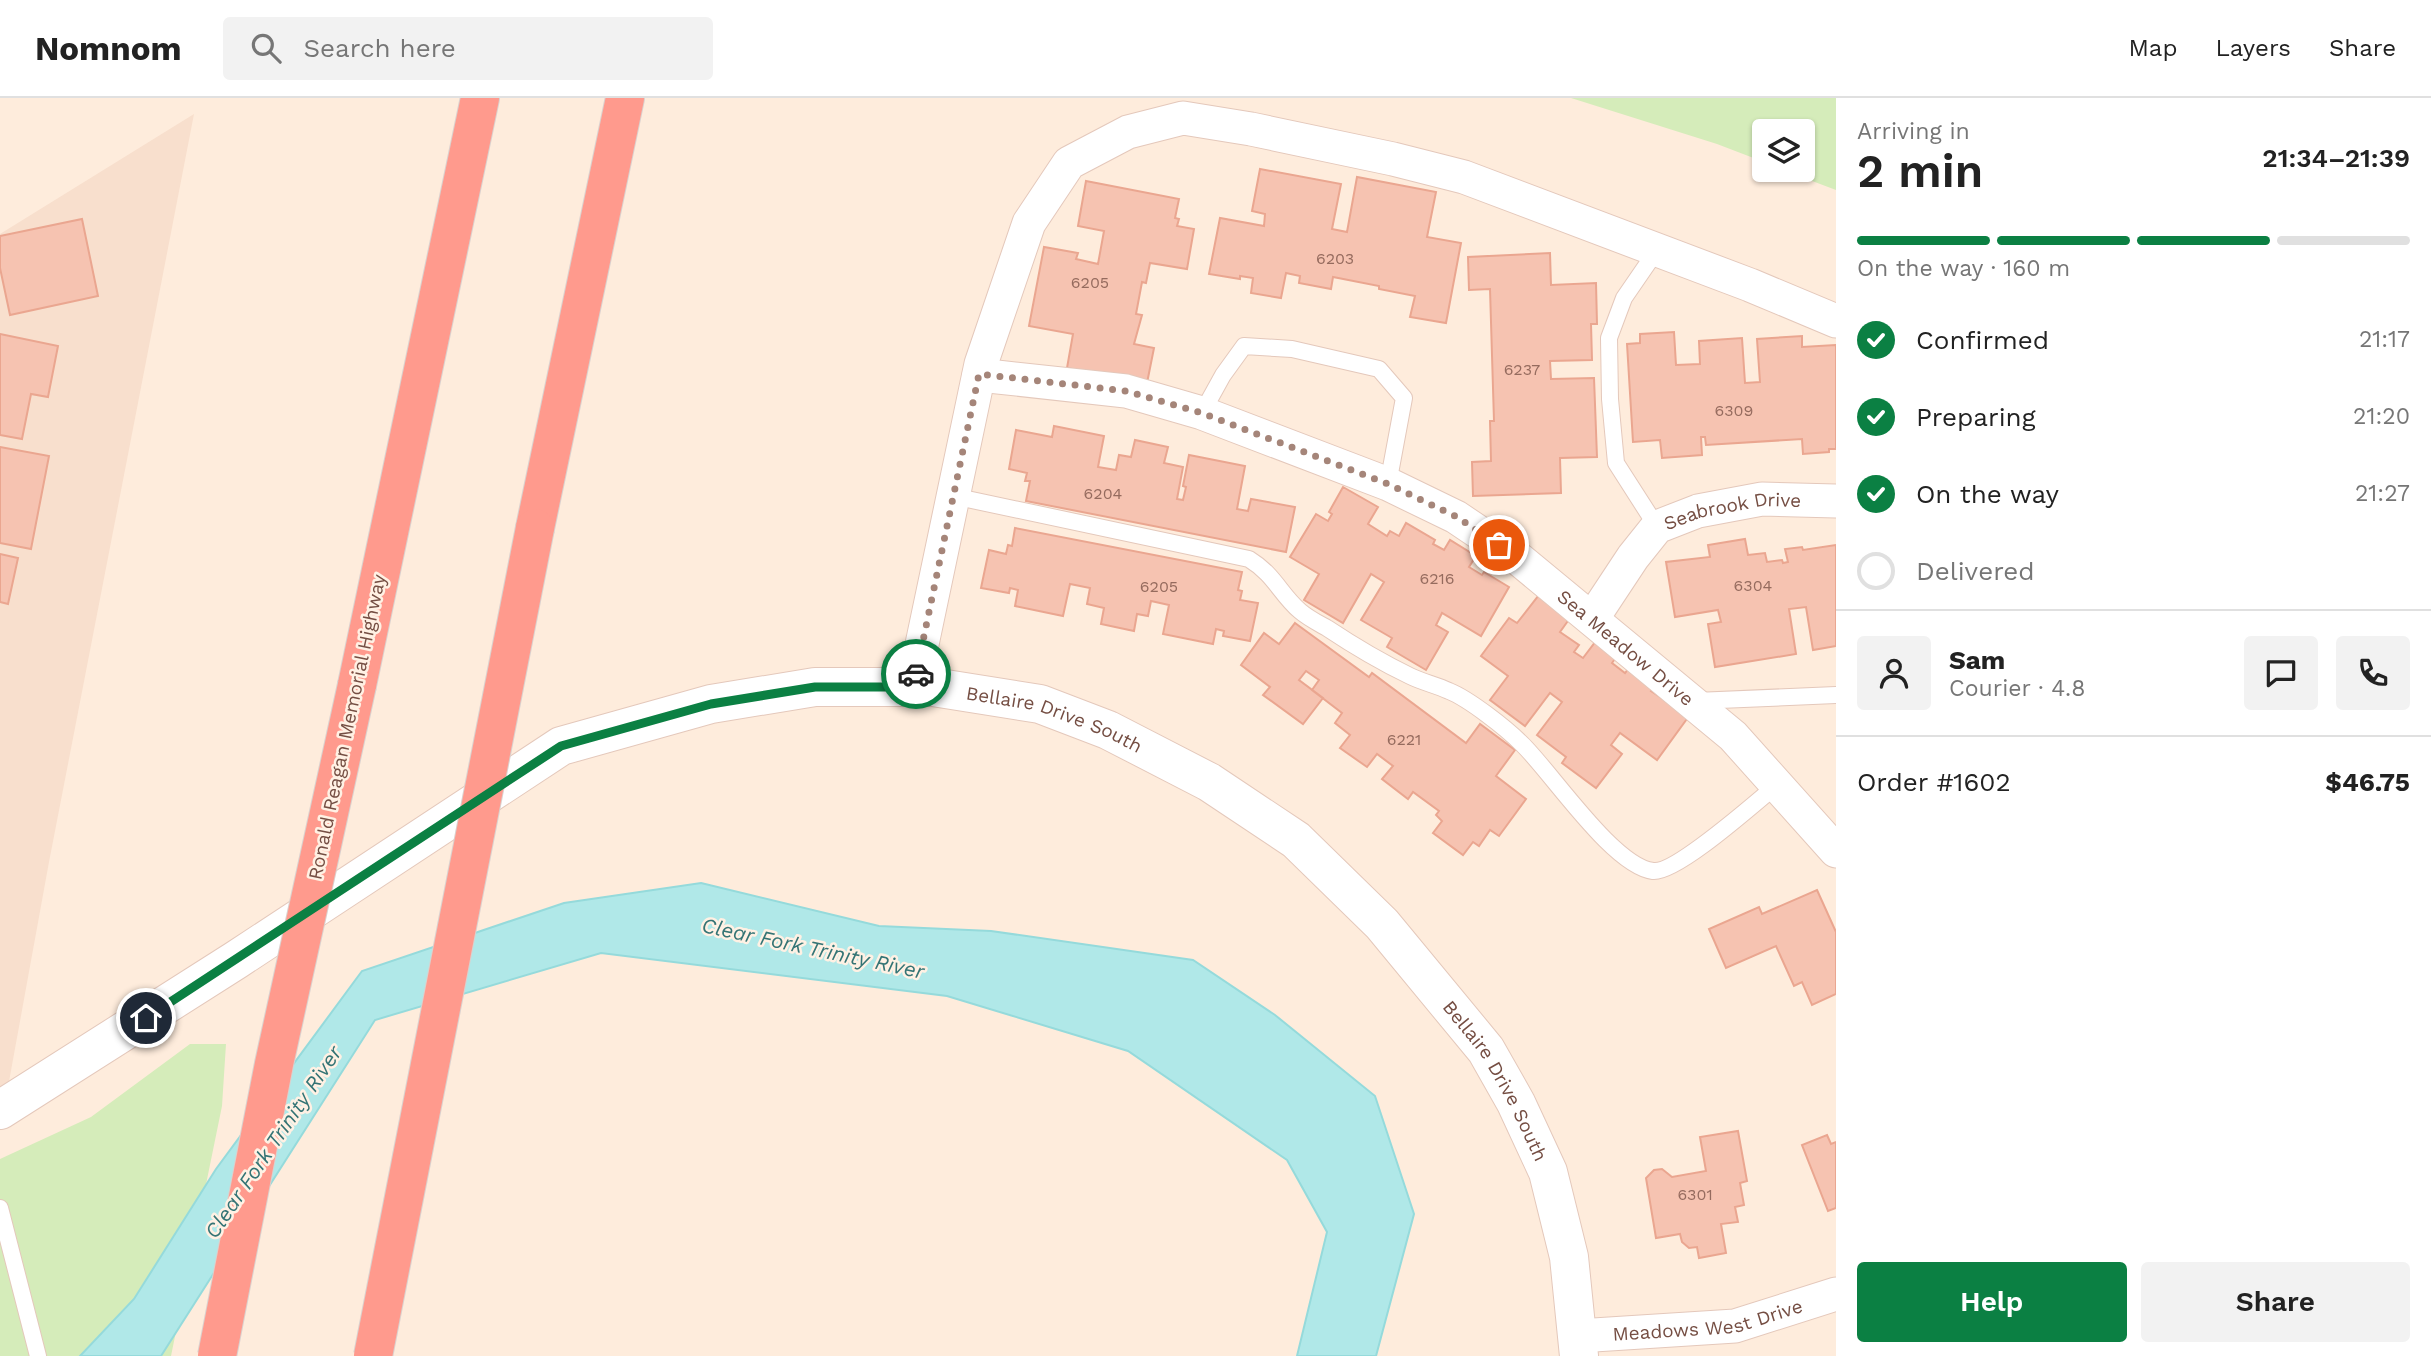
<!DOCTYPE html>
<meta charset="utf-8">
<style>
:root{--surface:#fff;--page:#f2f2f2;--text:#222;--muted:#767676;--line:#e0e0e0;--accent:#0b8043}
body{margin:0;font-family:"Work Sans",sans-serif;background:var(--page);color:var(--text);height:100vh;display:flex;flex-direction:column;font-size:26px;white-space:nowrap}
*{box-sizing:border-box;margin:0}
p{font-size:23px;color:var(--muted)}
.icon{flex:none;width:38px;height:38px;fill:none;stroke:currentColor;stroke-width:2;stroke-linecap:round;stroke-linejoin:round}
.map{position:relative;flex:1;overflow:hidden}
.side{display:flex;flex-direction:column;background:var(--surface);width:595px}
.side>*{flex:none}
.tools{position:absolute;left:1752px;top:21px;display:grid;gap:14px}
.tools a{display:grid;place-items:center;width:63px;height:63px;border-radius:7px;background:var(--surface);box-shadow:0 2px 5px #0004;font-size:35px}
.pin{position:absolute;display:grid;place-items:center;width:60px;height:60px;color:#fff;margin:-30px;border:4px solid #fff;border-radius:50%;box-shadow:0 2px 7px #0007}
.courier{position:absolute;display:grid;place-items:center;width:70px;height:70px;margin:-35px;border:5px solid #0b8043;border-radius:50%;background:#fff;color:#222;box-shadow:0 2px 9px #0007}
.overview em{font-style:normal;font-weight:600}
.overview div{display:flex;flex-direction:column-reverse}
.overview{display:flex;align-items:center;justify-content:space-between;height:119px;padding:0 21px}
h1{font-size:46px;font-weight:600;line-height:52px}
.bar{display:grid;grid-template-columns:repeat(4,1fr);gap:10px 7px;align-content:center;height:84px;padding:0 21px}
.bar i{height:9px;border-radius:5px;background:var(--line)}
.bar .current{background:var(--accent)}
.bar p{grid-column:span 4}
.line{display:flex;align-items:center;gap:18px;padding:0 21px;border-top:2px solid var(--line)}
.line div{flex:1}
.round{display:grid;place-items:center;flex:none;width:74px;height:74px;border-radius:7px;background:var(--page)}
ol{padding:0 21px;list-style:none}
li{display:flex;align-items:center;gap:21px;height:77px}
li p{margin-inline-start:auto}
li .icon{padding:7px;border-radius:50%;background:var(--accent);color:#fff;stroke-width:4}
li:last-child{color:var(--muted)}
li i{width:38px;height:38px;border:4px solid var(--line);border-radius:50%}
.button{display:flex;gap:14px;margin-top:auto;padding:14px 21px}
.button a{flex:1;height:80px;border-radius:7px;background:var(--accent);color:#fff;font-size:28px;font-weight:600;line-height:80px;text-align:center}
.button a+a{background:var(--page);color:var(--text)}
header{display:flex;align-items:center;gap:42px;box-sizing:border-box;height:98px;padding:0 35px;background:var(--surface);border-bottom:2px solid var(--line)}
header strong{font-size:33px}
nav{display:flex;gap:38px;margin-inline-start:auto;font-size:24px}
.search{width:490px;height:63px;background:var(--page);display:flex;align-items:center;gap:18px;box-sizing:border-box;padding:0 24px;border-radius:7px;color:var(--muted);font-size:26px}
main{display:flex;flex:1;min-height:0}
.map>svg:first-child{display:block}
.residential{fill:#f8dfcd}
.green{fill:#d5ecba}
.water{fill:#b0e8e8;stroke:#95dadb;stroke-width:2}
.building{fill:#f6c3b1;stroke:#eaa690;stroke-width:2}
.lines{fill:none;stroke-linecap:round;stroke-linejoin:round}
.service-casing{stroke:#e4c8bb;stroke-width:18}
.minor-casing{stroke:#e4c8bb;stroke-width:35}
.tertiary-casing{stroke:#e4c8bb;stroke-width:40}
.motorway-casing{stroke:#dbd1ce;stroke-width:40}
.service{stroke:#fff;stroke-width:16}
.minor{stroke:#fff;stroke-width:33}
.tertiary{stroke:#fff;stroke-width:38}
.motorway{stroke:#ff9a8d;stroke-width:38}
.motorway-bridge-casing{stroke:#dbd1ce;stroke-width:40;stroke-linecap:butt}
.motorway-bridge{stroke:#ff9a8d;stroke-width:38}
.done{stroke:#a58579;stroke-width:7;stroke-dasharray:0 12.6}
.route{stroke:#0b8043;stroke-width:9}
.labels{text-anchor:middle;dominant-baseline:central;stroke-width:5;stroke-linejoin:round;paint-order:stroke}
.number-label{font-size:16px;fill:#956b5e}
.street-label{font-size:19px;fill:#754e43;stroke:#fff1e4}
.water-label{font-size:21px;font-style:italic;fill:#347475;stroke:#fff1e4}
</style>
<header>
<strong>Nomnom</strong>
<div class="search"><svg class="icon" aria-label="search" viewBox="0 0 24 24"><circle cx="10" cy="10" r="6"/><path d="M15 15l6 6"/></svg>Search here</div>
<nav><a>Map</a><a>Layers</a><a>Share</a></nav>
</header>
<main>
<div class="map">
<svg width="1836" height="1258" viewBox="0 0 1836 1258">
<rect width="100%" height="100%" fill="#feecdc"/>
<path class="residential" d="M194,16L49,764L0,1033V136Z"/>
<g class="green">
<path d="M1571,0H1836V92L1783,72H1802V33H1764V64L1717,46Z"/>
<path d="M190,946H226L222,1008L171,1258H0V1061L91,1019Z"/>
</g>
<path class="water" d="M701,785L879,828L991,833L1193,862L1275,917L1375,998L1414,1116L1376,1258H1297L1327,1134L1287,1062L1128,953L947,898L601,855L375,922L161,1258H80L134,1201L216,1071L362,873L564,805Z"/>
<g class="building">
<path d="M1260,71L1341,86L1332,131L1347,134L1357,79L1436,94L1427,139L1461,145L1446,225L1410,219L1415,198L1379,191V188L1333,179L1331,191L1299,185L1300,178L1286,175L1281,200L1251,195L1253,180L1240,178V181L1209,176L1220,120L1264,128L1265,116L1252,113Z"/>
<path d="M1086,83L1179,101L1175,120L1179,121L1177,128L1194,131L1187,171L1150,165L1146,185L1142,184L1136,216L1142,217L1134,246L1154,250L1147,285L1067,270L1073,236L1029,228L1044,149L1078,155L1076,161L1098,166L1104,133L1078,128Z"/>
<path d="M82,121L98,198L10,217L0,170V138Z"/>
<path d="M1550,155L1551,187L1596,185L1597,226H1591L1592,262L1550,263L1551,281L1594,280L1597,359L1560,360L1561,395L1473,398L1472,364L1491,363L1490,323H1494L1490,191L1469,192L1468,159Z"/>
<path d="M1674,234L1676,267L1700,266L1699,243L1742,240L1745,285L1760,284L1757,241L1802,238V249L1836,247V351H1829V354L1803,356L1802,341L1706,347L1705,339H1701L1702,357L1662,360L1660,342L1633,344L1627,246L1640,245V236Z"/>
<path d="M0,236L58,248L48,299L31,296L22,341L0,337Z"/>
<path d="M1054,328L1104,338L1098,369L1116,372L1119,357L1131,359L1135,342L1168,349L1164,365L1183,369L1177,401L1183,402L1186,389L1183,388L1189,357L1245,368L1237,411L1248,413L1251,401L1295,409L1286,454L1026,403L1030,383H1025L1027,375L1009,371L1016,332L1052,339Z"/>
<path d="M0,349L49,358L31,451L0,445Z"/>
<path d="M1343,389L1378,409L1368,426L1387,438L1390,433L1399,438L1406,425L1435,442L1433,446L1444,452L1450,442L1476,458L1469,469L1482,477L1484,474L1509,489L1481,538L1442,515L1436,527L1448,534L1426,572L1387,549L1392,540L1361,522L1384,484L1371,476L1343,525L1304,502L1319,476L1290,459L1316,416L1328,423L1332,416L1329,414Z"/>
<path d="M1015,430L1242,474L1238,492L1242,493L1240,502L1258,505L1250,543L1223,538L1224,533L1216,531L1213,546L1163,536L1169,507L1151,503L1148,518L1137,516L1134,533L1101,526L1104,510L1087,506L1090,490L1070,486L1063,518L1015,508L1018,492L1010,490L1009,495L981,490L989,452L1006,456L1008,447L1012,448Z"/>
<path d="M1745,441L1748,457L1765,455L1767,464L1782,462L1783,465L1788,464L1785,451L1802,449L1803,452L1836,447V548L1813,552L1806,509L1789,511L1796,556L1715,569L1708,526L1721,524L1718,512L1675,519L1666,464L1710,459L1708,447Z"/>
<path d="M0,456L18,460L8,506L0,504Z"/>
<path d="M1539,497L1570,520L1560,534L1579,547L1574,554L1583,560L1596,543L1617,558L1612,565L1625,575L1632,566L1657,584L1651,593L1689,618L1657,662L1620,635L1611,647L1622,656L1596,690L1562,665L1566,659L1537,637L1562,604L1550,595L1525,628L1490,602L1508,578L1481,558L1509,520L1517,525Z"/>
<path d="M1295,525L1369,579L1372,575L1466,645L1480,626L1515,652L1496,678L1526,701L1499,738L1490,732L1479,748L1473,744L1463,757L1433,735L1442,723L1436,717L1439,713L1413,694L1408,701L1382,681L1393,668L1377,656L1367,669L1340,650L1350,637L1335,625L1342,615L1312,592L1319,582L1306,573L1299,582L1323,600L1303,626L1263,597L1270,589L1241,567L1264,535L1279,546Z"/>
<path d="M1817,792L1836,834V896L1812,907L1802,884L1794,888L1776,848L1726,870L1709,831L1759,809L1762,816Z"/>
<path d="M1738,1033L1747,1083L1740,1085L1744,1107L1735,1109L1738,1124L1721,1126L1726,1155L1699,1160L1697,1149L1689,1150L1682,1144L1680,1136L1656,1140L1646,1080L1654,1072L1662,1071L1672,1079L1706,1073L1700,1039Z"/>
<path d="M1827,1037L1831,1046L1836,1044V1110L1828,1113L1802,1047Z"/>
</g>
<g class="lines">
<defs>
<g id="service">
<path d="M1202,315L1223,277L1244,248L1292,251L1379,271L1404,300L1388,386"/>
<path d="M953,398L1249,461C1275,477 1280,496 1300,513C1308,520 1318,525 1327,530C1354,548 1381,564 1410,578C1422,584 1436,587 1449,593C1469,601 1506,630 1522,646C1552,675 1613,768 1653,773C1676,776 1756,704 1777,687"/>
<path d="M1657,429L1616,365L1610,301L1609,240L1624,200L1657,152"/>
<path d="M1695,603L1836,597"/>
<path d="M0,1110L38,1258"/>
</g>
<g id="minor">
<path id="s1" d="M979,277L1126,293L1202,315L1388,386L1456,419L1520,462L1733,638L1836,753"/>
<path id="s2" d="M1592,521L1633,459L1657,429L1698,413L1762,401L1836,403"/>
<path d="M913,589L981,266L1029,125L1069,65L1128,34L1183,20L1251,31L1393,61L1464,79L1750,187L1836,223"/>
<path id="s3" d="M1578,1238L1735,1228L1836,1196"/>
</g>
<g id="tertiary">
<path id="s4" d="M0,1012L236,862L561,648L711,606L815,589H933L1040,606L1108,632L1209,684L1296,742L1382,826L1486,952L1516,1005L1548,1074L1569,1159L1579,1258"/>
</g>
<g id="motorway">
<path d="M535,430L625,0"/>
<path d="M357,587L480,0"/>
</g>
</defs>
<use href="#service" class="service-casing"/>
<use href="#minor" class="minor-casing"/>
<use href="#tertiary" class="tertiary-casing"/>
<use href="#motorway" class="motorway-casing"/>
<use href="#service" class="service"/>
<use href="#minor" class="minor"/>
<use href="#tertiary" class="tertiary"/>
<use href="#motorway" class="motorway"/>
<defs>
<g id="motorway-bridge">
<path d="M217,1258L274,966L357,587"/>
<path d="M373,1258L535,430"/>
</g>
</defs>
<use href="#motorway-bridge" class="motorway-bridge-casing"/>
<use href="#motorway-bridge" class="motorway-bridge"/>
</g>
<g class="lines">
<path class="done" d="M916,576L979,276L1126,293L1202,315L1388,386L1457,419L1499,447"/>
<path class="route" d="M146,920L561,648L711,606L815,589H913L916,576"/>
</g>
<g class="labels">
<g class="number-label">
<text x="1335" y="160">6203</text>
<text x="1090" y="184">6205</text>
<text x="1522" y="271">6237</text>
<text x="1734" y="312">6309</text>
<text x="1103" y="395">6204</text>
<text x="1437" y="480">6216</text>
<text x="1753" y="487">6304</text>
<text x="1159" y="488">6205</text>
<text x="1404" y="641">6221</text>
<text x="1695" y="1096">6301</text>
</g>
<g class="street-label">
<text stroke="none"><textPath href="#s2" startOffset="191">Seabrook Drive</textPath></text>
<text stroke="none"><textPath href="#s1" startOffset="716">Sea Meadow Drive</textPath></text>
<text stroke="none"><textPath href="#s4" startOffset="1174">Bellaire Drive South</textPath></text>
<text transform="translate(347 629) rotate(-78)">Ronald Reagan Memorial Highway</text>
<text stroke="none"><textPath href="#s4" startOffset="1762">Bellaire Drive South</textPath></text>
<text stroke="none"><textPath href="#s3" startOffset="131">Meadows West Drive</textPath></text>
</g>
<g class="water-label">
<text transform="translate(813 850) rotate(12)">Clear Fork Trinity River</text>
<text transform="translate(273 1044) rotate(-56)">Clear Fork Trinity River</text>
</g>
</g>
</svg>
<div class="tools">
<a><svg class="icon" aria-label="layers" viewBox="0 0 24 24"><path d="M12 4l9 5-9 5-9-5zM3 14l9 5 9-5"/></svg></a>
</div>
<div class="pin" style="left:1499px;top:447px;background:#ea580c"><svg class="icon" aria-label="bag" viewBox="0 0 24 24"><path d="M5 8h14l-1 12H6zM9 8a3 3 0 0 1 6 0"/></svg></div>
<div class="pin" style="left:146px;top:920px;background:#1f2937"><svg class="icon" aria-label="home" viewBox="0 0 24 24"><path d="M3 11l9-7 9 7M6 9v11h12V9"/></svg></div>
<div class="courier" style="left:916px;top:576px"><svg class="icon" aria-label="car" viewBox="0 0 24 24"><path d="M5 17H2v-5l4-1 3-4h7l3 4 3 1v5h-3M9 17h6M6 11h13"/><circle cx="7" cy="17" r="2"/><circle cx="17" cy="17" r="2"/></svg></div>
</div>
<section class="side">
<div class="overview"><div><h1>2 min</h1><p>Arriving in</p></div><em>21:34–21:39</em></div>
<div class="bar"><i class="current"></i><i class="current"></i><i class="current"></i><i></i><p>On the way · 160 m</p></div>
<ol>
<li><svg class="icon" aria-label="check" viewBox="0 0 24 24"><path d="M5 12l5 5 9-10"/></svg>Confirmed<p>21:17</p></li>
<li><svg class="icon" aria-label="check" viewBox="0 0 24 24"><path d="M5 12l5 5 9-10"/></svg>Preparing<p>21:20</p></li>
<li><svg class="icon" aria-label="check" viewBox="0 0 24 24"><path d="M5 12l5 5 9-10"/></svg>On the way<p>21:27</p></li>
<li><i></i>Delivered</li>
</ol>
<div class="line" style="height:126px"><a class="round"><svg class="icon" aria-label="person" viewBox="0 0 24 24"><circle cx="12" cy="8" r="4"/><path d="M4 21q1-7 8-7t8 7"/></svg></a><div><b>Sam</b><p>Courier · 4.8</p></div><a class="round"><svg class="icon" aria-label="chat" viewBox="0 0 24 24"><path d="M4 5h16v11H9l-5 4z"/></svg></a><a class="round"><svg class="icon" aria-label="phone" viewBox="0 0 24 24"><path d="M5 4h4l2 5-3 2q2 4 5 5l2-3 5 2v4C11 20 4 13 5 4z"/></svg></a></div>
<div class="line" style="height:91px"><div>Order #1602</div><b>$46.75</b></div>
<div class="button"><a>Help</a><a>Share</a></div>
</section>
</main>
